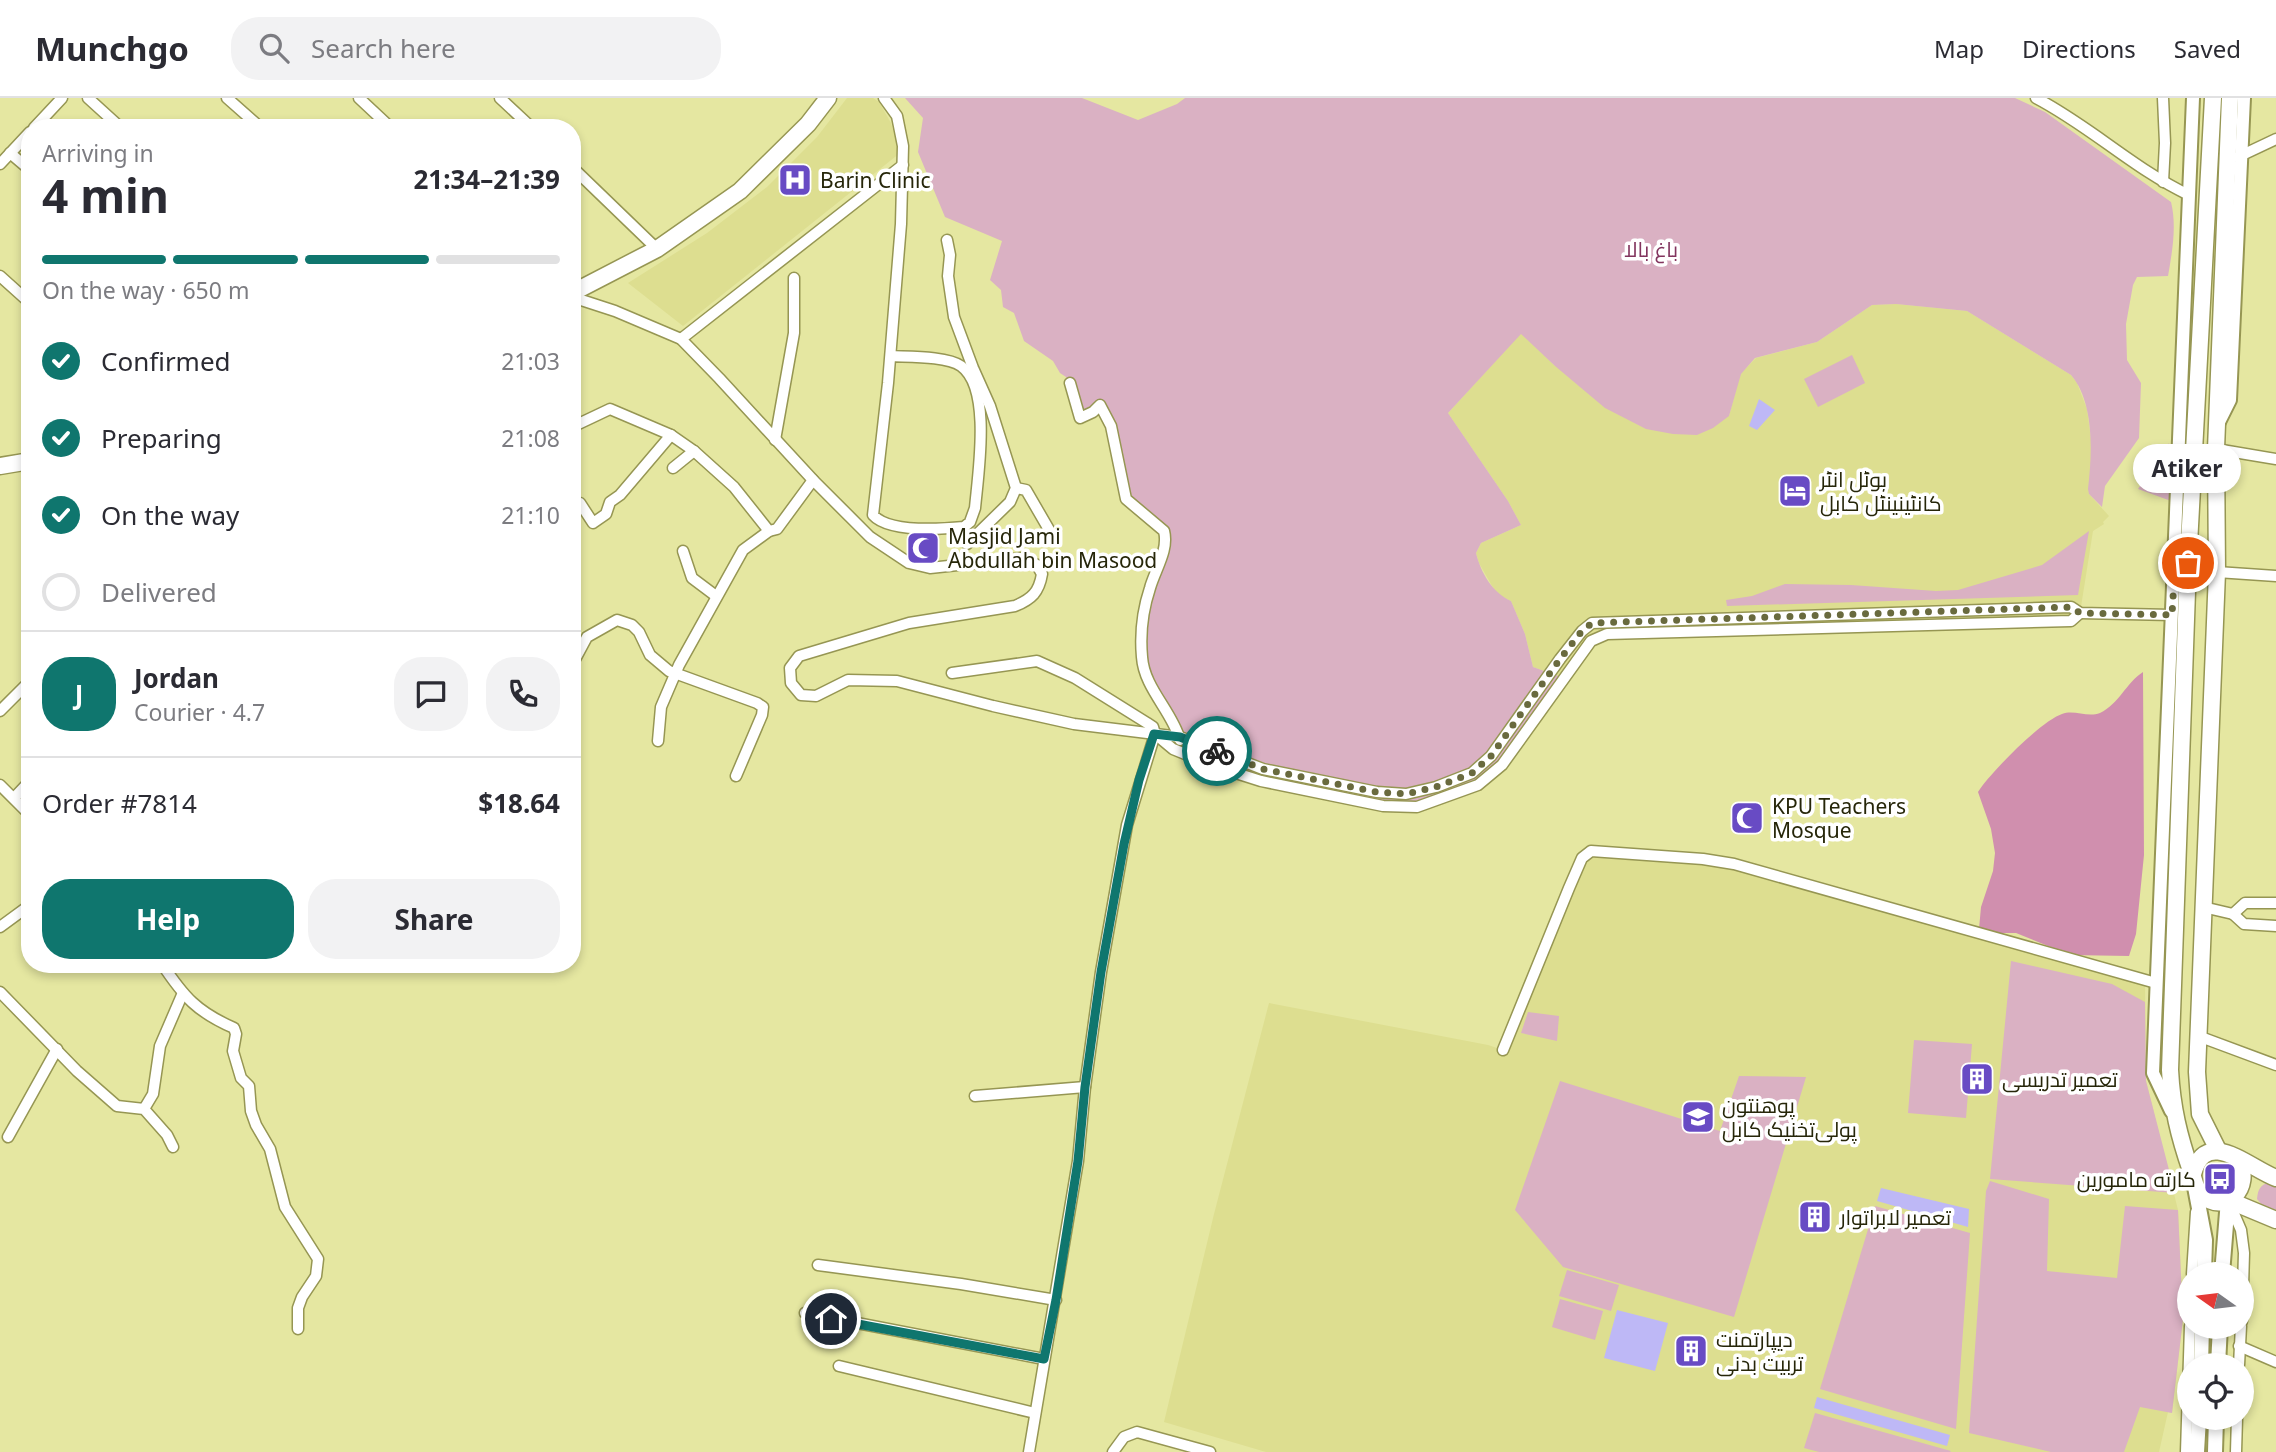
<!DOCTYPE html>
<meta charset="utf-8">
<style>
:root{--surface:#fff;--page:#f2f2f3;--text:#2b2b33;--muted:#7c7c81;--line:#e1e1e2;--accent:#0f766e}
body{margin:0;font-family:"Noto Sans",Cairo,sans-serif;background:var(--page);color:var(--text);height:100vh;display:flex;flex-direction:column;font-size:26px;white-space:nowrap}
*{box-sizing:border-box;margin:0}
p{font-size:23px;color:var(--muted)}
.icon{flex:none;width:38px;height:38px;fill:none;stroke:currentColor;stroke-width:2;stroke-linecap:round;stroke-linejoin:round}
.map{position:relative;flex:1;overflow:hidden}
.drawer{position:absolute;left:21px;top:21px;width:560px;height:854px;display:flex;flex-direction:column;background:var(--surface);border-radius:28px;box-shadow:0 4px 10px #0003}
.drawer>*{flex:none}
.needle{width:46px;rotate:284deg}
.controls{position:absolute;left:2177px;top:1164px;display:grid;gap:14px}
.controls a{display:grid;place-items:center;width:77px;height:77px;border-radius:50%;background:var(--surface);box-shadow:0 4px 10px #0003;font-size:35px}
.pin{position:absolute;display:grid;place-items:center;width:60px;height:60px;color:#fff;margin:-30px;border:4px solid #fff;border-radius:50%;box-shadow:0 2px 7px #0007}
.courier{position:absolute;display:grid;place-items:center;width:70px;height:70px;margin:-35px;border:5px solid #0f766e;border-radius:50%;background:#fff;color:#222;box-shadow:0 2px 9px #0007}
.bubble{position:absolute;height:49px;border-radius:24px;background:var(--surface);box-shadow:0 4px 10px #0003;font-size:23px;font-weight:700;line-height:49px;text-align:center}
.headline em{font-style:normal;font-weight:700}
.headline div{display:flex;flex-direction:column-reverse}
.headline{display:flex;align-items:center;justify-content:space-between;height:119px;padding:0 21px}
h1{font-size:46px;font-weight:700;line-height:52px}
.bar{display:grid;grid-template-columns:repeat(4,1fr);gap:10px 7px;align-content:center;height:84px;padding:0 21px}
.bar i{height:9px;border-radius:5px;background:var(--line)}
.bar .current{background:var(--accent)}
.bar p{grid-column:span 4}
.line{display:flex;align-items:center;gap:18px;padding:0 21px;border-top:2px solid var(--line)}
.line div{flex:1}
.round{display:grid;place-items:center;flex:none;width:74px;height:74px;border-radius:28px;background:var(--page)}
ol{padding:0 21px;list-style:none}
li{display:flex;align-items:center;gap:21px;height:77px}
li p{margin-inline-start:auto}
li .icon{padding:7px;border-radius:50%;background:var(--accent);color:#fff;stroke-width:4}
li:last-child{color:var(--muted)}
li i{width:38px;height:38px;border:4px solid var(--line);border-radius:50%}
.primary-button{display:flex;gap:14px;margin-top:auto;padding:14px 21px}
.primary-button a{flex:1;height:80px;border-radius:28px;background:var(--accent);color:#fff;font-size:28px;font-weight:700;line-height:80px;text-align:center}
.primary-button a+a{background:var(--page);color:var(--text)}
header{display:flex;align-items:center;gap:42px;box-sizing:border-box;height:98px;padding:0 35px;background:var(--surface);border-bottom:2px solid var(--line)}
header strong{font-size:33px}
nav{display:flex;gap:38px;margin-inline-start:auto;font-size:24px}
.search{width:490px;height:63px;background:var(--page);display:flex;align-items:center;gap:18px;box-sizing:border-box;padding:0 24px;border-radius:28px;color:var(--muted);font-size:26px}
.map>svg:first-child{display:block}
.built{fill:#ddde90}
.green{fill:#dab1c3}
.forest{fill:#d08fae}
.water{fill:#beb8f6}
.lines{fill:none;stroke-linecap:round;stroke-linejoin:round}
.minor-casing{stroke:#969653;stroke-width:13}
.tertiary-casing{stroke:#969653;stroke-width:16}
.secondary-casing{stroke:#969653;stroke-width:18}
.primary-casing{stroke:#969653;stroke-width:19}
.minor{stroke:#fff;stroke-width:10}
.tertiary{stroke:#fff;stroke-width:12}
.secondary{stroke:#fff;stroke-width:14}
.primary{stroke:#fff;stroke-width:16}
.done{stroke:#696a3e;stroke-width:7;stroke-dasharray:0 12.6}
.route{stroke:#0f766e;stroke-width:9}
.labels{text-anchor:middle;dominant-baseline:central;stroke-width:7;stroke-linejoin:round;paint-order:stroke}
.poi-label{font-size:21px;fill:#262609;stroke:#fff;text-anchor:start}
.park-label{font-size:21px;fill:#82345e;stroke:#fff}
</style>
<header>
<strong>Munchgo</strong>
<div class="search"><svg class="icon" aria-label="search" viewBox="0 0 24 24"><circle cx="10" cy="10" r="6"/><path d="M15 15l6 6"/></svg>Search here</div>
<nav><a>Map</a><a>Directions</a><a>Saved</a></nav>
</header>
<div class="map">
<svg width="2276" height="1354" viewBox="0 0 2276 1354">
<rect width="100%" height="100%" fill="#e5e7a1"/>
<g class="built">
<path d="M847,0H873L879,4L891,25L900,55L683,228L628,185L707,135L767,89L817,39Z"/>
<path d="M1896,206L1967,213L2071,277L2077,285L2087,311L2092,349L2089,396L2109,418L2103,424L2104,426L2093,433L2080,515L2071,523L1607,536L1591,543L1564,580L1533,569L1525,536L1511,503L1500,498L1492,488L1479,465L1476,455L1481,445L1521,427L1508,403L1448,315L1521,235L1555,268L1729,318L1740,276L1756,260L1817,244L1872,207Z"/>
<path d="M1593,756L1712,764L2145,885L2146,983L2178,1112L2183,1221L2172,1315L2168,1314L2159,1354H1266L1164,1324L1214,1116L1269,905L1488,947L1506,953L1584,764Z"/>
</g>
<g class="green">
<path d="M905,0H1082L1138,22L1177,6L1185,0H2015L2045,14L2171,104C2177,128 2172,155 2168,178L2137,179L2133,187L2126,226L2127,262L2141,285L2139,340L2105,388L2102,409L2089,396L2088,391C2092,357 2095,305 2071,277L1967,213L1896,206L1872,207L1817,244L1755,260L1741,276L1729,318L1713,330L1697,337L1673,336L1646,331L1605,310L1555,268L1521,236L1448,315L1508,403L1521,427L1481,445L1476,455C1481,475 1492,494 1511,503L1525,536L1533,569L1564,580L1502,667L1478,687L1417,709L1261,683L1182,655C1179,627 1160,608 1148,582C1132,548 1157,475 1165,438L1126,401L1100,308L1080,320L1070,285L1066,279L1060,275L1053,263L1024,243L1014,215L1003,209L1001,192L990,182L1002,143L945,119L918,54L923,20Z"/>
<path d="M1852,257L1865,285L1818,309L1804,281Z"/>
<path d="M2169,345L2171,403L2138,391Z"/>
<path d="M2089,433L2078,497L1727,508L1726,502L1752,498L1785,486L1851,487L1936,493L1958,492L2042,467Z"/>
<path d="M2011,863L2112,886L2145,904L2146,983L2175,1095L1990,1081Z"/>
<path d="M1528,914L1559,918L1557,943L1521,935Z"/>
<path d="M1914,942L1972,946L1966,1020L1908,1015Z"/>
<path d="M1739,978L1806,979L1734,1219L1563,1169L1515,1112L1560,983L1720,1033Z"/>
<path d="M1990,1083L2049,1101L2047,1173L2117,1180L2125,1108L2178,1112L2183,1221L2172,1315L2140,1309L2124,1354H2051L1969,1335L1986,1093Z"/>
<path d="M2270,1084L2276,1087V1112L2262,1107L2257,1101C2258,1091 2260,1087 2270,1084Z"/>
<path d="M1875,1108L1970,1135L1956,1331L1820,1291Z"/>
<path d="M1567,1172L1619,1187L1611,1213L1559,1198Z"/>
<path d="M1560,1201L1603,1213L1595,1242L1552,1229Z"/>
<path d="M1815,1315L1951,1353L1950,1354H1819L1804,1350Z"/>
</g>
<path class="forest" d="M2143,574L2144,757L2136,836L2129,858L2070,857L2016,835H1985L1979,831L1981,809L1993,773L1995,755L1991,731L1978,694C1990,675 2041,623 2062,616C2074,611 2087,620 2100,615C2119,606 2126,585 2143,574Z"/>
<g class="water">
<path d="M1759,301L1775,312L1757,332L1749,328Z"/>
<path d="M1881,1090L1969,1111L1968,1129L1877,1103Z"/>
<path d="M1617,1212L1668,1225L1655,1273L1604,1260Z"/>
<path d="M1817,1299L1950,1337L1947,1348L1814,1310Z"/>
</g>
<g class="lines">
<defs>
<g id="minor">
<path d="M88,0L121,30"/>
<path d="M227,0L261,30"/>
<path d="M359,0L391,30"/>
<path d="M500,0L532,30"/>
<path d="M884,0L897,18L903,48L901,126L888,285L873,417C889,435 942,431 964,429L970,424L975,410C978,376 992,290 961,268C947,258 908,259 891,258"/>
<path d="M2036,0C2090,28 2134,71 2189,97"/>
<path d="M34,30L62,0"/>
<path d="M10,55L30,72"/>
<path d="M2238,59L2276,41"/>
<path d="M0,66L30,34"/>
<path d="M572,69L657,151"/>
<path d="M2163,84L2165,45L2163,0"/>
<path d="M947,142L950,157L948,178L954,219L973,270L990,308L1016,390L1010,404L967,446"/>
<path d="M0,178L30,205"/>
<path d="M572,199L615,213L681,241L719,280L813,382L870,439L909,465L930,470L1022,460L1037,467L1042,476C1039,494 1032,501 1015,508L909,525L799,558L790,570L791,585L801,597L816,598L848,582L897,583L993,608L1074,626L1180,639L1263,671L1377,694L1406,696L1436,689L1472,675L1491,658L1560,561L1582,533L1592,525L2071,509L2080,515L2172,517"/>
<path d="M681,241L903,67"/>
<path d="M1070,285L1080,320L1093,314L1100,307L1111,328L1126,401L1164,433C1169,452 1155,472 1150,490C1143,511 1140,537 1142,559C1144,590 1172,613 1180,642"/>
<path d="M572,329L610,311L671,337L694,353L734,389L769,433L777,431L813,382"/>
<path d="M775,342L794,235V180"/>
<path d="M2216,351L2276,361"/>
<path d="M673,370L694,353"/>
<path d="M1016,390L1026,392L1055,442"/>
<path d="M580,405L593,425L606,416L610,404L620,397L671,337"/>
<path d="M683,453L692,480L716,498"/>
<path d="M2217,474L2276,478"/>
<path d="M572,567L587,539L617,522L632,527L639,534L650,557L669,573L757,605L763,609L762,617L736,678"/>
<path d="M952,575L1037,563L1075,580L1147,625L1153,629L1155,636L1173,651L1217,669L1261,683L1383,708L1417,709L1478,687L1502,667L1591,543L1607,536L2071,523L2080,515"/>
<path d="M0,613L30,583"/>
<path d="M658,643L661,609L679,567L743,452L769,433"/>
<path d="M0,687L30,717"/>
<path d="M14,700L30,683"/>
<path d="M2203,809L2233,816L2244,826L2276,828"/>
<path d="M2233,816L2245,805H2276"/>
<path d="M0,829L30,807"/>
<path d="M162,866C184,899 197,914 234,930L236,936L233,953L241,980L249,988L251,1013L256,1027L270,1051L285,1109L318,1161L316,1178L302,1199L298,1210V1231"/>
<path d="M0,894L77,973L117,1008L144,1011L167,1037L173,1049"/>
<path d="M2198,938L2276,967"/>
<path d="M1503,952L1569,790L1582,760L1591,753L1703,761L1734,766L2156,885"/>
<path d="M975,998L1085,989"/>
<path d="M144,1011L153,996L160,948L182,897"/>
<path d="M8,1039L57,951"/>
<path d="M2229,1104L2241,1132L2244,1155L2242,1223"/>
<path d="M818,1167L961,1186L1056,1202"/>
<path d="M2192,1176L2196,1114"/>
<path d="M805,1215L1044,1261"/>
<path d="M2239,1248L2276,1264"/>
<path d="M2239,1267L2241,1228"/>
<path d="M839,1268L1035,1315"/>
<path d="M1029,1354L1078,1063L1085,989L1101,874L1127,727L1155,636"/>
<path d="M1113,1354L1124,1339L1137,1334L1210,1354"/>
<path d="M2186,1354L2190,1228"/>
<path d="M2236,1354L2237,1320"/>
</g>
<g id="tertiary">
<path d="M2219,324L2230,302L2244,0"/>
<path d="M2171,1013L2153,975L2193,0"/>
</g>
<g id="secondary">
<path d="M2195,1089L2205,1142L2204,1176"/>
<path d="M2222,1176L2228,1102"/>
<path d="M2201,1267L2202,1228"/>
<path d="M2218,1267L2220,1228"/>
<path d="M2197,1354L2199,1320"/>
<path d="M2215,1354L2216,1320"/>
</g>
<g id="primary">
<path d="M2213,0L2188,465L2170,972C2172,1010 2179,1038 2191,1073C2195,1082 2194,1090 2202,1097C2225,1119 2254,1089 2238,1062"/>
<path d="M572,195L657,151L740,93L808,26L828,0"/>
<path d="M0,368L30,363"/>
<path d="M2218,1052L2200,1016L2197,974L2217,474L2216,351L2230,0"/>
<path d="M2193,1076C2206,1028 2249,1070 2276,1080"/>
<path d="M2228,1102L2276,1122"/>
</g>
</defs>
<use href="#minor" class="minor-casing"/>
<use href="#tertiary" class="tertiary-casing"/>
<use href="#secondary" class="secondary-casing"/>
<use href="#primary" class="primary-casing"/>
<use href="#minor" class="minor"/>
<use href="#tertiary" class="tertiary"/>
<use href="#secondary" class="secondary"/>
<use href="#primary" class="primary"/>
</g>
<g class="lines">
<path class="done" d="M1217,653L1263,671L1377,694L1406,696L1436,689L1472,675L1491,658L1560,561L1582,533L1592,525L2071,509L2080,515L2172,517L2175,465H2188"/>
<path class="route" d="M831,1221L1044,1261L1056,1202L1078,1063L1085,989L1101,874L1124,746L1139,682L1154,636L1180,639L1217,653"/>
</g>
<defs>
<symbol id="hospital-square" viewBox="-11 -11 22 22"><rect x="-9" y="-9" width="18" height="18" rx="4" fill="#684bc4" stroke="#fff"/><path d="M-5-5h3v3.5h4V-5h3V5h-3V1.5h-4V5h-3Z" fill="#fff"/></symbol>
<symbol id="hotel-square" viewBox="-11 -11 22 22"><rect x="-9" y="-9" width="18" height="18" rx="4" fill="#684bc4" stroke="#fff"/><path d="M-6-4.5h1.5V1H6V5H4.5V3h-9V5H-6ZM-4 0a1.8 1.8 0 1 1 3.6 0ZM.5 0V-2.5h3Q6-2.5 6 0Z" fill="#fff"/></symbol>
<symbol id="mosque-square" viewBox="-11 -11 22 22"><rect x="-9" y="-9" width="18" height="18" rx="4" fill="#684bc4" stroke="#fff"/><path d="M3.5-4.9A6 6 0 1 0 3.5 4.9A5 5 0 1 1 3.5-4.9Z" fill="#fff"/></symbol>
<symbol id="building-square" viewBox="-11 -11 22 22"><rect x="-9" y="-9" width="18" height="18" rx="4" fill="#684bc4" stroke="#fff"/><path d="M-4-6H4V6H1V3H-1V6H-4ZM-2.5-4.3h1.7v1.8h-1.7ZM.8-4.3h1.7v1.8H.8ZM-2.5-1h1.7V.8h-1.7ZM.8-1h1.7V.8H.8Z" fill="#fff"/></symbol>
<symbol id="university-square" viewBox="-11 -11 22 22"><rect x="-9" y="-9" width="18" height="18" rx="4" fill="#684bc4" stroke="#fff"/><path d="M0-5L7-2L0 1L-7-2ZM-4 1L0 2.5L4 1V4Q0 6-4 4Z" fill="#fff"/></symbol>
<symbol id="bus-square" viewBox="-11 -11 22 22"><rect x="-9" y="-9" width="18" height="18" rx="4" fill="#684bc4" stroke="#fff"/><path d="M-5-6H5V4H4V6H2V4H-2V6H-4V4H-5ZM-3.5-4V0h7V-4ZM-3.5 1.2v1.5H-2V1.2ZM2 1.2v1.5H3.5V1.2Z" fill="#fff"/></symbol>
</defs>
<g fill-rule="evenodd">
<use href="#hospital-square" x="776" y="63" width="38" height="38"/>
<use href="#hotel-square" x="1776" y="374" width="38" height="38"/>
<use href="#mosque-square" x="904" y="431" width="38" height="38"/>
<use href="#mosque-square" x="1728" y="701" width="38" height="38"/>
<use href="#building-square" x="1958" y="962" width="38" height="38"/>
<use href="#university-square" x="1679" y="1000" width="38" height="38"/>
<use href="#bus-square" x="2201" y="1062" width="38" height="38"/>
<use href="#building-square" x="1796" y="1100" width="38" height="38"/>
<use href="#building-square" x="1672" y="1234" width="38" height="38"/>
</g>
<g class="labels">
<g class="poi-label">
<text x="820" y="82">Barin Clinic</text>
<text x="1820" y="381">ہوٹل انٹر<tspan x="1820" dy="24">کانٹینینٹل کابل</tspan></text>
<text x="948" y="438">Masjid Jami<tspan x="948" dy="24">Abdullah bin Masood</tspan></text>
<text x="1772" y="708">KPU Teachers<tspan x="1772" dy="24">Mosque</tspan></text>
<text x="2002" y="981">تعمیر تدریسی</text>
<text x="1722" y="1007">پوهنتون<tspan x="1722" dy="24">پولی‌تخنیک کابل</tspan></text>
<text x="2196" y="1081" text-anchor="end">کارته مامورین</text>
<text x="1840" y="1119">تعمیر لابراتوار</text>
<text x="1716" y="1241">دیپارتمنت<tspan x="1716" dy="24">تربیت بدنی</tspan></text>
</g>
<g class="park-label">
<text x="1651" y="151">باغ بالا</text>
</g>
</g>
</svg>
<div class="controls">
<a><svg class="needle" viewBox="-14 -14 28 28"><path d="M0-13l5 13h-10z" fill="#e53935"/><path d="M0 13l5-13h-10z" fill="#7c7c81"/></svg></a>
<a><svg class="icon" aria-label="locate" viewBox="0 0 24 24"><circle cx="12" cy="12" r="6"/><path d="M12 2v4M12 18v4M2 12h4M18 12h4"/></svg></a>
</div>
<div class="pin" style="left:2188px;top:465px;background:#ea580c"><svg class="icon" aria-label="bag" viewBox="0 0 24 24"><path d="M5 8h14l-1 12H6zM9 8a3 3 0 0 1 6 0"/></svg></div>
<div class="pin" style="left:831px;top:1221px;background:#1f2937"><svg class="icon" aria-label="home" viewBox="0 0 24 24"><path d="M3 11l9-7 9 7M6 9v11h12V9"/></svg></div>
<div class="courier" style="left:1217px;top:653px"><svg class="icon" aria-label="bike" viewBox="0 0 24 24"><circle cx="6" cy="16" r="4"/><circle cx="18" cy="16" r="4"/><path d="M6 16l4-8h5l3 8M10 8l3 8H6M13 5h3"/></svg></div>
<div class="bubble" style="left:2133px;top:346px;width:108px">Atiker</div>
<section class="drawer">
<div class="headline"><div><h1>4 min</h1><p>Arriving in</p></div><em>21:34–21:39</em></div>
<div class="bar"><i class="current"></i><i class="current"></i><i class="current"></i><i></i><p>On the way · 650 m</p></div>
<ol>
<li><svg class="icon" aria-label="check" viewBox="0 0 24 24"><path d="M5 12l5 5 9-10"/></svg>Confirmed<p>21:03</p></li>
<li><svg class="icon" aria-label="check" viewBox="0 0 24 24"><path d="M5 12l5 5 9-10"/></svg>Preparing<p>21:08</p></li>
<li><svg class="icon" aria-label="check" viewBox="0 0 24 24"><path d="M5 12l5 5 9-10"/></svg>On the way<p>21:10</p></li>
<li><i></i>Delivered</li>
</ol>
<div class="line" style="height:126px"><b class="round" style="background:var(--accent);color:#fff">J</b><div><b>Jordan</b><p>Courier · 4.7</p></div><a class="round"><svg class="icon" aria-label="chat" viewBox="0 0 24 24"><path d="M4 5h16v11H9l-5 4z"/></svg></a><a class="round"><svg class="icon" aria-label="phone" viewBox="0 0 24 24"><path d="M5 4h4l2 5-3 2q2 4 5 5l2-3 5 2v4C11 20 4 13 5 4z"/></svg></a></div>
<div class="line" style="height:91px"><div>Order #7814</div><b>$18.64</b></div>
<div class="primary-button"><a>Help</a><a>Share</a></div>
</section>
</div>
